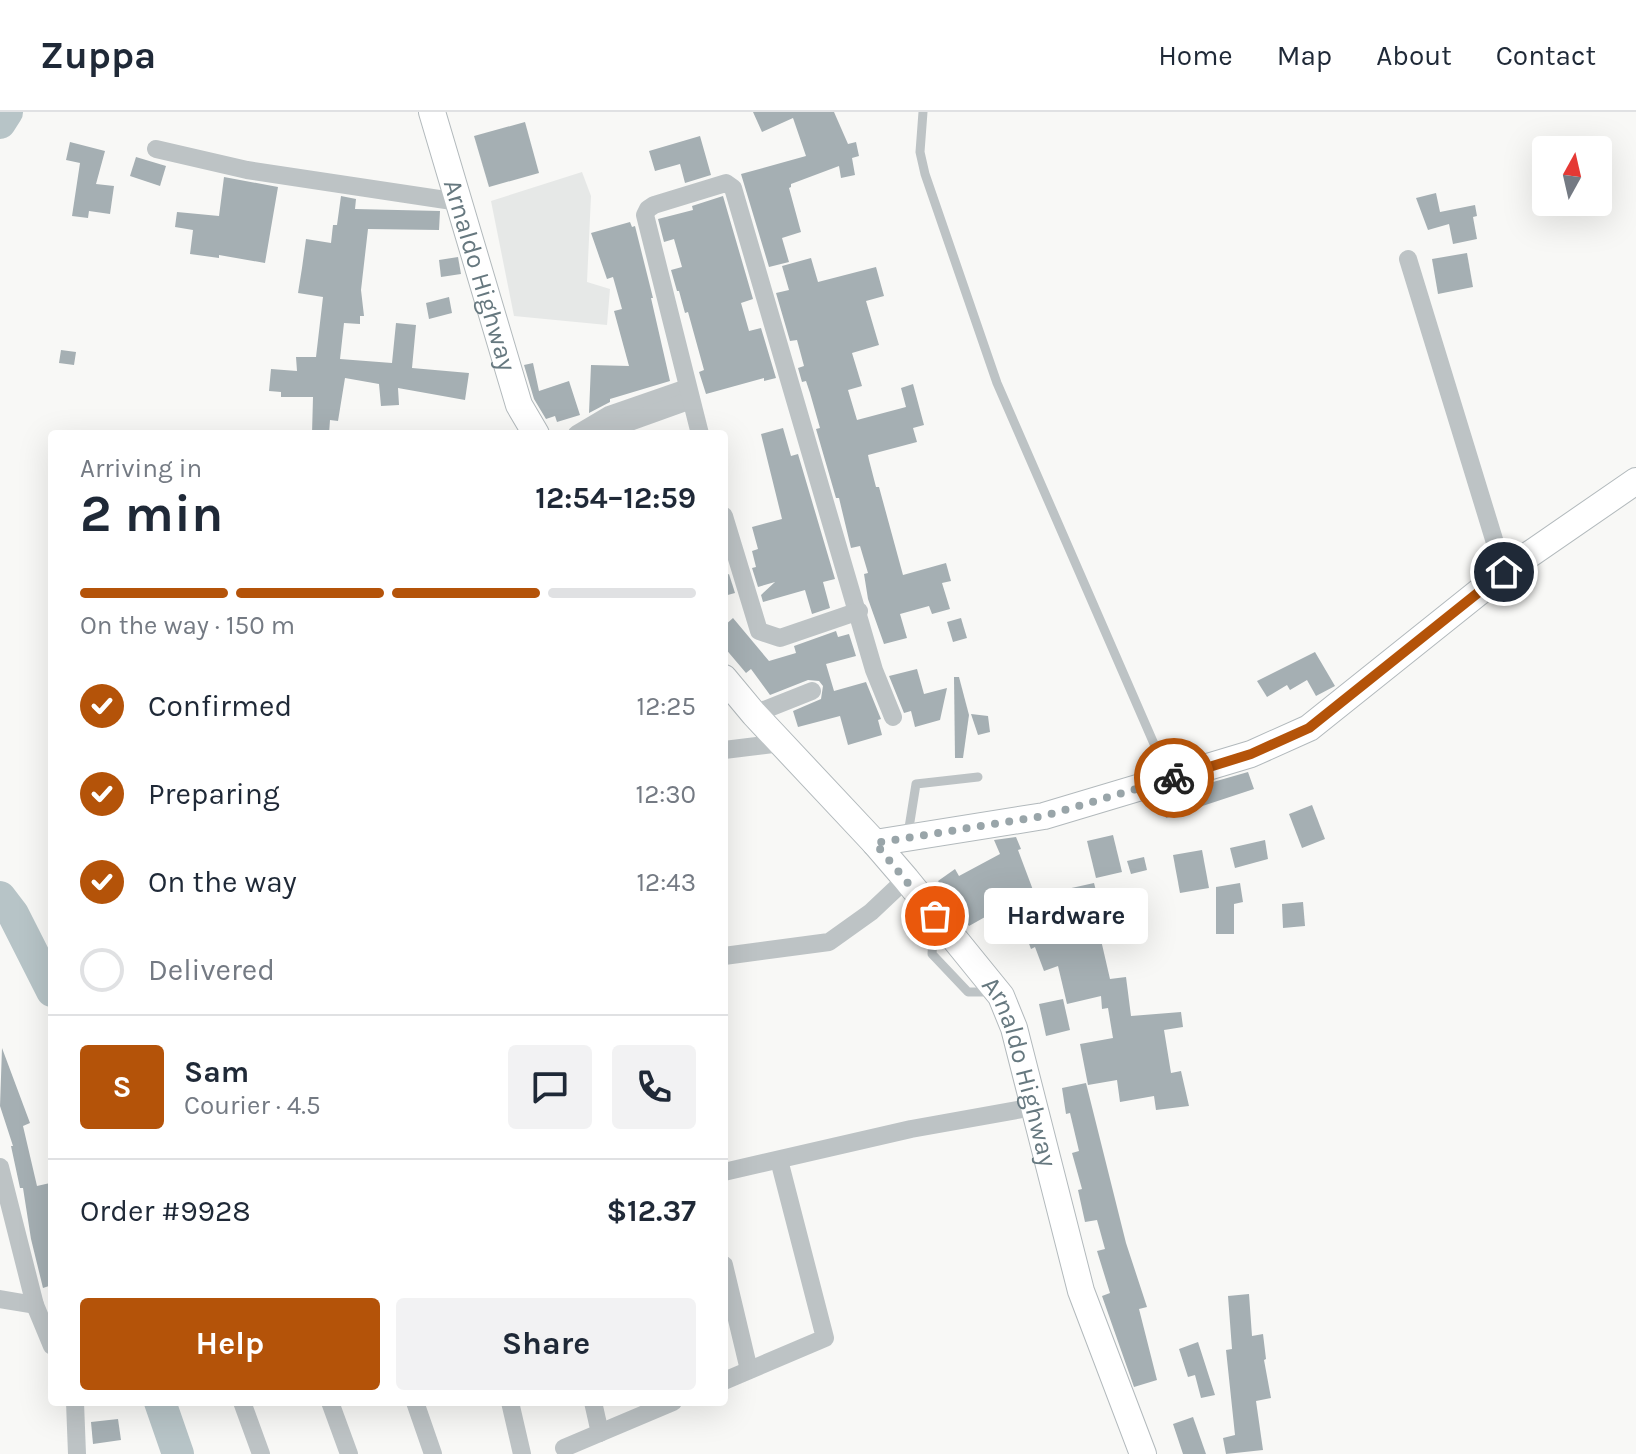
<!DOCTYPE html>
<meta charset="utf-8">
<style>
:root{--surface:#fff;--page:#f2f2f3;--text:#1f2937;--muted:#747a83;--line:#e0e1e3;--accent:#b45309}
body{margin:0;font-family:Karla,sans-serif;background:var(--page);color:var(--text);height:100vh;display:flex;flex-direction:column;font-size:30px;white-space:nowrap}
*{box-sizing:border-box;margin:0}
p{font-size:26px;color:var(--muted)}
.icon{flex:none;width:44px;height:44px;fill:none;stroke:currentColor;stroke-width:2;stroke-linecap:round;stroke-linejoin:round}
.map{position:relative;flex:1;overflow:hidden}
.drawer{position:absolute;left:48px;top:318px;width:680px;height:976px;display:flex;flex-direction:column;background:var(--surface);border-radius:8px;box-shadow:0 8px 32px #0002}
.drawer>*{flex:none}
.needle{width:52px;rotate:8deg}
.buttons{position:absolute;left:1532px;top:24px;display:grid;gap:16px}
.buttons a{display:grid;place-items:center;width:80px;height:80px;border-radius:8px;background:var(--surface);box-shadow:0 8px 32px #0002;font-size:40px}
.pin{position:absolute;display:grid;place-items:center;width:68px;height:68px;color:#fff;margin:-34px;border:4px solid #fff;border-radius:50%;box-shadow:0 2px 8px #0007}
.courier{position:absolute;display:grid;place-items:center;width:80px;height:80px;margin:-40px;border:6px solid #b45309;border-radius:50%;background:#fff;color:#222;box-shadow:0 2px 10px #0007}
.bubble{position:absolute;height:56px;border-radius:8px;background:var(--surface);box-shadow:0 8px 32px #0002;font-size:26px;font-weight:700;line-height:56px;text-align:center}
.head em{font-style:normal;font-weight:700}
.head div{display:flex;flex-direction:column-reverse}
.head{display:flex;align-items:center;justify-content:space-between;height:136px;padding:0 32px}
h1{font-size:52px;font-weight:700;line-height:60px}
.bar{display:grid;grid-template-columns:repeat(4,1fr);gap:12px 8px;align-content:center;height:96px;padding:0 32px}
.bar i{height:10px;border-radius:6px;background:var(--line)}
.bar .on{background:var(--accent)}
.bar p{grid-column:span 4}
.line{display:flex;align-items:center;gap:20px;padding:0 32px;border-top:2px solid var(--line)}
.line div{flex:1}
.round{display:grid;place-items:center;flex:none;width:84px;height:84px;border-radius:8px;background:var(--page)}
ol{padding:0 32px;list-style:none}
li{display:flex;align-items:center;gap:24px;height:88px}
li p{margin-inline-start:auto}
li .icon{padding:8px;border-radius:50%;background:var(--accent);color:#fff;stroke-width:4}
li:last-child{color:var(--muted)}
li i{width:44px;height:44px;border:4px solid var(--line);border-radius:50%}
.button{display:flex;gap:16px;margin-top:auto;padding:16px 32px}
.button a{flex:1;height:92px;border-radius:8px;background:var(--accent);color:#fff;font-size:32px;font-weight:700;line-height:92px;text-align:center}
.button a+a{background:var(--page);color:var(--text)}
header{display:flex;align-items:center;gap:48px;box-sizing:border-box;height:112px;padding:0 40px;background:var(--surface);border-bottom:2px solid var(--line)}
header strong{font-size:38px}
nav{display:flex;gap:44px;margin-inline-start:auto;font-size:28px}
.map>svg:first-child{display:block}
.built{fill:#e6e8e7}
.lines{fill:none;stroke-linecap:round;stroke-linejoin:round}
.river{stroke:#b7c4c7;stroke-width:32}
.building{fill:#a5afb3}
.secondary-casing{stroke:#b2b9bc;stroke-width:28}
.lane{stroke:#bdc3c5;stroke-width:9}
.street{stroke:#bdc3c5;stroke-width:18}
.secondary{stroke:#fff;stroke-width:26}
.done{stroke:#99a5a9;stroke-width:8;stroke-dasharray:0 14.4}
.route{stroke:#b45309;stroke-width:10}
.labels{text-anchor:middle;dominant-baseline:central;stroke-width:8;stroke-linejoin:round;paint-order:stroke}
.street-label{font-size:26px;fill:#66787f;stroke:#fff}
</style>
<header>
<strong>Zuppa</strong>
<nav><a>Home</a><a>Map</a><a>About</a><a>Contact</a></nav>
</header>
<div class="map">
<svg width="1636" height="1342" viewBox="0 0 1636 1342">
<rect width="100%" height="100%" fill="#f8f8f6"/>
<path class="built" d="M582,60L591,84L587,170L610,177L607,213L514,204L491,89Z"/>
<g class="lines">
<g class="river">
<path d="M0,11L7,0"/>
<path d="M0,785L13,802L52,879"/>
<path d="M160,1290L178,1342"/>
</g>
</g>
<g class="building">
<path d="M753,0H834L848,32L856,30L859,44L852,46L855,63L841,66L839,54L791,72V75L789,76L801,120L782,126L789,150L769,155L741,62L806,44L793,6L762,20Z"/>
<path d="M525,10L539,61L489,75L474,24Z"/>
<path d="M700,24L711,63L685,71L680,52L655,59L649,39Z"/>
<path d="M70,30L105,39L96,72L114,74L110,102L89,99L88,106L72,104L80,51L66,48Z"/>
<path d="M136,45L166,54L160,74L130,64Z"/>
<path d="M224,65L278,75L265,151L219,143V146L190,142L193,118L175,115L177,100L219,104Z"/>
<path d="M1436,81L1440,100L1475,93L1477,104L1473,105L1477,127L1453,132L1449,112L1428,118L1416,86Z"/>
<path d="M341,84L356,87L355,97L440,99L439,118L368,117L361,178L364,204H360V212L344,211L340,247L392,251L396,211L416,213L412,256L469,261L465,288L398,276L399,293L381,294L379,272L345,266L338,309L330,308L329,322H312L313,285H281V280L269,279L271,257L297,259L296,245H316L323,185L298,181L302,156L306,127L331,131L333,113H337Z"/>
<path d="M723,84L753,187L741,191L749,219L761,216L776,266L764,269V266L706,282L699,260L704,258L688,200L685,201L679,179H677L671,158L682,155L674,127L664,130L658,107L693,98L692,94Z"/>
<path d="M630,110L632,115L635,114L653,186H651L670,269L610,287V290L589,301L591,253L629,254L614,199L622,197L613,165L607,167L591,121Z"/>
<path d="M1467,141L1473,175L1438,182L1432,147Z"/>
<path d="M458,145L461,162L441,165L439,148Z"/>
<path d="M811,146L818,170L876,155L884,184L866,189L879,233L852,241L862,274L848,278L857,308L906,295L901,276L913,272L924,313L913,316L917,330L868,343L869,348L876,375H879L903,463L946,451L951,469L942,471L950,497L932,502L929,494L900,502L907,526L884,532L868,487L864,462L868,461L860,434L851,436L839,386H836L816,317L820,316L810,281L806,269L802,270L798,256L804,254L797,228L790,229L776,181L789,178L782,154Z"/>
<path d="M449,185L452,201L429,207L426,191Z"/>
<path d="M61,238L76,240L74,253L59,251Z"/>
<path d="M533,251L539,279L569,269L580,303L557,310L555,304L546,307L534,287L524,253Z"/>
<path d="M783,316L791,344L798,342L835,467L823,470L830,496L812,502L805,478L763,490L761,483L775,470L758,475L752,456L756,455L752,439L758,437L752,415L782,407L761,322Z"/>
<path d="M729,462L735,481L724,484V464Z"/>
<path d="M733,506L769,549L796,541L794,534L836,519L838,525L849,522L856,544L826,552L834,579L866,570L881,607L878,608L882,623L848,633L840,604L798,615L793,599L821,587L823,574L819,569L808,568L770,583L751,557L746,561L724,535V514Z"/>
<path d="M961,506L967,526L953,530L947,510Z"/>
<path d="M1315,540L1335,574L1316,584L1307,568L1290,578L1287,573L1267,585L1257,569Z"/>
<path d="M917,557L924,582L947,576L940,608L915,615L911,599L904,601L889,564Z"/>
<path d="M954,565H959L969,603L963,646H955Z"/>
<path d="M971,602L988,604L990,620L978,623Z"/>
<path d="M1248,660L1254,677L1166,706L1161,692L1180,686L1178,680Z"/>
<path d="M1312,693L1325,727L1302,736L1289,702Z"/>
<path d="M1113,723L1122,760L1096,766L1087,729Z"/>
<path d="M1016,725L1021,737L1018,738L1033,778L969,814L938,769L955,757L959,764L1000,742L994,728Z"/>
<path d="M1265,728L1268,747L1235,756L1230,736Z"/>
<path d="M1202,738L1209,776L1180,781L1173,743Z"/>
<path d="M1144,745L1147,758L1131,762L1127,749Z"/>
<path d="M1094,771L1101,798L1107,797L1110,812L1098,815L1110,867L1126,865L1131,904L1181,900L1183,915L1164,918L1171,961L1181,959L1189,994L1156,998L1154,984L1120,990L1117,968L1088,973L1080,932L1113,926L1108,896L1102,897L1101,884L1067,892L1058,854L1044,859L1035,835L1031,837L1025,821L1051,812L1042,790L1068,780L1067,777Z"/>
<path d="M1240,771L1243,790L1234,792V822H1216V775Z"/>
<path d="M1303,790L1305,814L1283,816L1282,792Z"/>
<path d="M1063,887L1070,918L1046,924L1039,892Z"/>
<path d="M2,936L30,1011L23,1014L37,1074L50,1071L52,1080V1173L43,1176L31,1127L23,1076H20L11,1034H13L0,994Z"/>
<path d="M1086,971L1126,1131L1147,1195L1139,1197L1157,1268L1134,1275L1102,1184L1110,1181L1097,1139L1105,1137L1097,1108L1085,1110L1078,1078L1082,1077L1072,1041L1079,1039L1070,1001L1066,1002L1062,976Z"/>
<path d="M1249,1182L1252,1224L1263,1222L1266,1247L1264,1248L1271,1286L1256,1289L1263,1338L1226,1342L1223,1326L1235,1323L1226,1238L1232,1237L1228,1184Z"/>
<path d="M1198,1230L1215,1283L1201,1286L1195,1263L1188,1265L1179,1237Z"/>
<path d="M1193,1305L1206,1342H1183L1173,1312Z"/>
<path d="M118,1307L121,1328L93,1332L91,1310Z"/>
</g>
<g class="lines">
<defs>
<g id="secondary">
<path id="s1" d="M432,0L519,293L536,322"/>
<path id="s2" d="M724,566L754,602L875,731L906,767L1001,884L1014,916L1081,1179L1143,1342"/>
<path d="M875,731L1044,704L1251,642L1309,616L1504,460L1636,369"/>
</g>
</defs>
<use href="#secondary" class="secondary-casing"/>
<g class="lane">
<path d="M923,0L920,40L925,62L997,271L1168,664"/>
<path d="M908,722L916,672L978,665"/>
<path d="M934,811L932,842L968,880H990"/>
</g>
<g class="street">
<path d="M156,37L247,58L459,90"/>
<path d="M1408,147L1504,460"/>
<path d="M577,322L609,303L687,276"/>
<path d="M603,322L613,316L691,288"/>
<path d="M700,322L645,103L648,97L654,93L726,71L733,76L874,558L893,605"/>
<path d="M724,404L759,519L780,526L859,499"/>
<path d="M754,602L812,579"/>
<path d="M724,638L781,631"/>
<path d="M724,844L829,830L871,800L906,767"/>
<path d="M0,1055L35,1193L52,1234"/>
<path d="M724,1060L911,1017L1034,995"/>
<path d="M724,1153L749,1258"/>
<path d="M0,1187L35,1193"/>
<path d="M724,1269L825,1226L779,1048"/>
<path d="M75,1290L77,1342"/>
<path d="M242,1290L261,1342"/>
<path d="M330,1290L349,1342"/>
<path d="M415,1290L433,1342"/>
<path d="M510,1290L522,1342"/>
<path d="M593,1290L600,1321"/>
<path d="M564,1336L673,1290"/>
</g>
<use href="#secondary" class="secondary"/>
</g>
<g class="lines">
<path class="done" d="M935,804L875,731L1044,704L1174,666"/>
<path class="route" d="M1174,666L1251,642L1309,616L1504,460"/>
</g>
<g class="labels">
<g class="street-label">
<text stroke="none"><textPath href="#s1" startOffset="170">Arnaldo Highway</textPath></text>
<text stroke="none"><textPath href="#s2" startOffset="500">Arnaldo Highway</textPath></text>
</g>
</g>
</svg>
<div class="buttons">
<a><svg class="needle" viewBox="-14 -14 28 28"><path d="M0-13l5 13h-10z" fill="#e53935"/><path d="M0 13l5-13h-10z" fill="#747a83"/></svg></a>
</div>
<div class="pin" style="left:935px;top:804px;background:#ea580c"><svg class="icon" aria-label="bag" viewBox="0 0 24 24"><path d="M5 8h14l-1 12H6zM9 8a3 3 0 0 1 6 0"/></svg></div>
<div class="pin" style="left:1504px;top:460px;background:#1f2937"><svg class="icon" aria-label="home" viewBox="0 0 24 24"><path d="M3 11l9-7 9 7M6 9v11h12V9"/></svg></div>
<div class="courier" style="left:1174px;top:666px"><svg class="icon" aria-label="bike" viewBox="0 0 24 24"><circle cx="6" cy="16" r="4"/><circle cx="18" cy="16" r="4"/><path d="M6 16l4-8h5l3 8M10 8l3 8H6M13 5h3"/></svg></div>
<div class="bubble" style="left:984px;top:776px;width:164px">Hardware</div>
<section class="drawer">
<div class="head"><div><h1>2 min</h1><p>Arriving in</p></div><em>12:54–12:59</em></div>
<div class="bar"><i class="on"></i><i class="on"></i><i class="on"></i><i></i><p>On the way · 150 m</p></div>
<ol>
<li><svg class="icon" aria-label="check" viewBox="0 0 24 24"><path d="M5 12l5 5 9-10"/></svg>Confirmed<p>12:25</p></li>
<li><svg class="icon" aria-label="check" viewBox="0 0 24 24"><path d="M5 12l5 5 9-10"/></svg>Preparing<p>12:30</p></li>
<li><svg class="icon" aria-label="check" viewBox="0 0 24 24"><path d="M5 12l5 5 9-10"/></svg>On the way<p>12:43</p></li>
<li><i></i>Delivered</li>
</ol>
<div class="line" style="height:144px"><b class="round" style="background:var(--accent);color:#fff">S</b><div><b>Sam</b><p>Courier · 4.5</p></div><a class="round"><svg class="icon" aria-label="chat" viewBox="0 0 24 24"><path d="M4 5h16v11H9l-5 4z"/></svg></a><a class="round"><svg class="icon" aria-label="phone" viewBox="0 0 24 24"><path d="M5 4h4l2 5-3 2q2 4 5 5l2-3 5 2v4C11 20 4 13 5 4z"/></svg></a></div>
<div class="line" style="height:104px"><div>Order #9928</div><b>$12.37</b></div>
<div class="button"><a>Help</a><a>Share</a></div>
</section>
</div>
